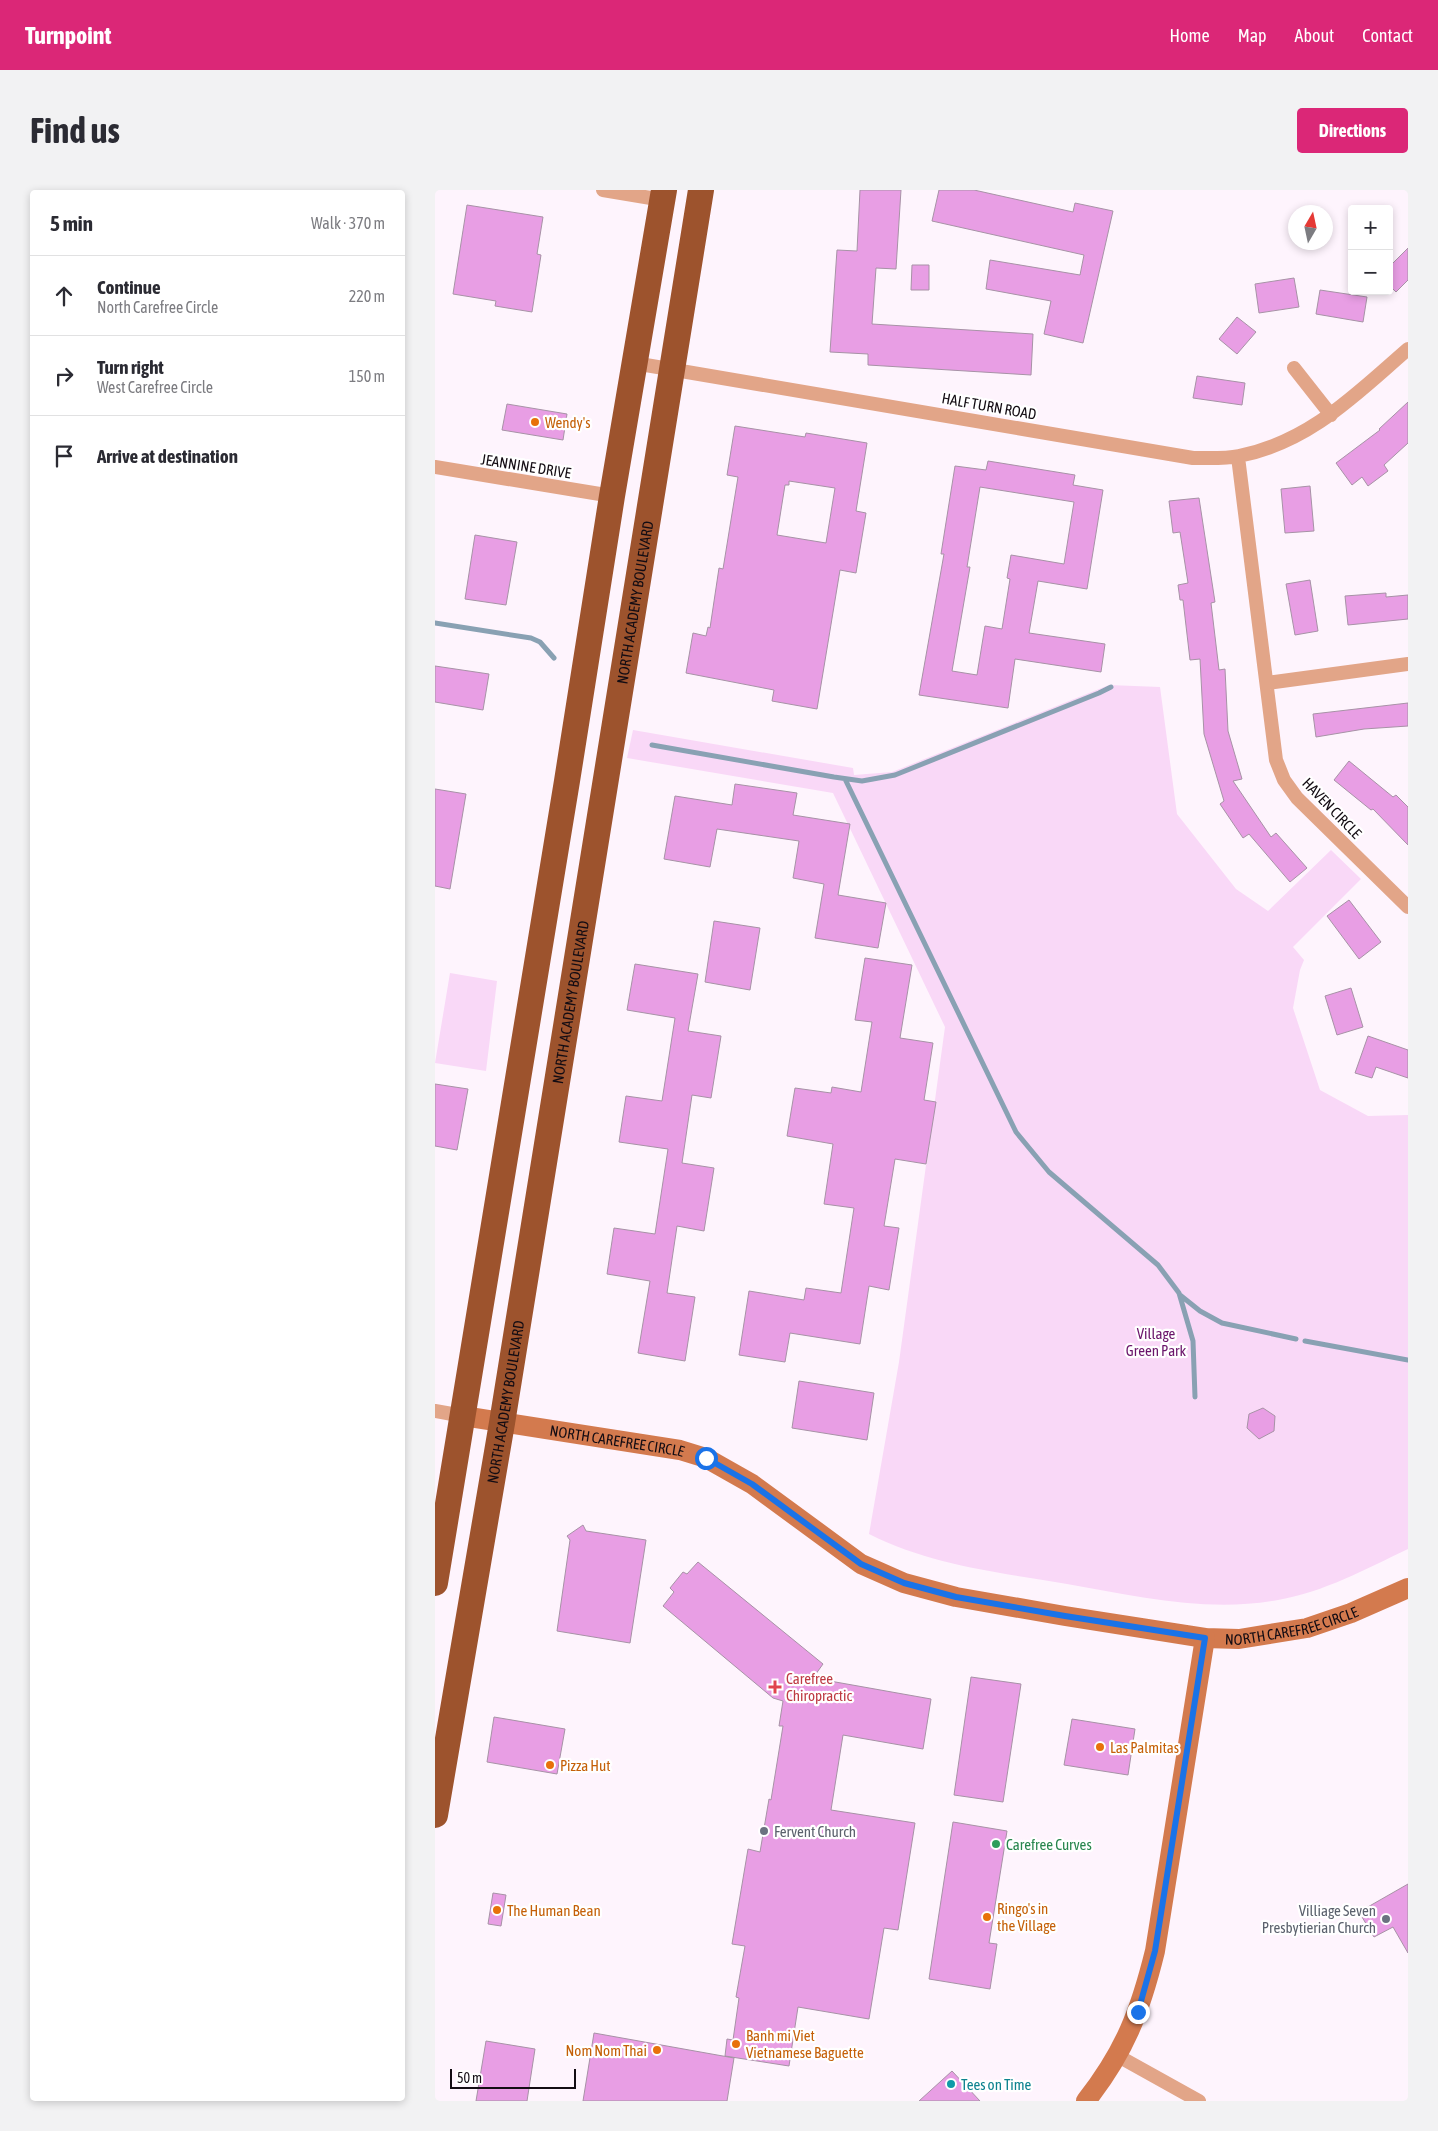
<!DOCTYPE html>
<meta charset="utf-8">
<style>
:root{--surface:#fff;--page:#f2f2f3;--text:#2b2b33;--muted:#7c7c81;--line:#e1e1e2;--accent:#db2777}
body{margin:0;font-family:"Asap Condensed",sans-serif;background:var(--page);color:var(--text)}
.controls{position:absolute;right:15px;top:15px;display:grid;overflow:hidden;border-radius:5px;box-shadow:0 2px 8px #0003}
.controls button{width:45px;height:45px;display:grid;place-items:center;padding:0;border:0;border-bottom:1px solid var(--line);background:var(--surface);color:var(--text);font:25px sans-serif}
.compass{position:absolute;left:853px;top:15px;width:45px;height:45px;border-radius:50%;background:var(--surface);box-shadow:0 2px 8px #0003;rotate:9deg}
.scale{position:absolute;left:15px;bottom:12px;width:126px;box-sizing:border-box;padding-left:5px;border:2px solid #130c13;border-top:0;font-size:14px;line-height:18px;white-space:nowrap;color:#130c13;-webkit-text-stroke:4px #fff;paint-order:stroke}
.stop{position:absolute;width:15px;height:15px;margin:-11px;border:4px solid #1a73e8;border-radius:50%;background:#fff}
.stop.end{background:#1a73e8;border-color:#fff;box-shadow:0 1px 5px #0008}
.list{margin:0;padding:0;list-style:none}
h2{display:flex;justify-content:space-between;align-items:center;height:65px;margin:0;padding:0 20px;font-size:21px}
h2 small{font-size:16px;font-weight:400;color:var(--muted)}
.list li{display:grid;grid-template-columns:32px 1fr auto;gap:15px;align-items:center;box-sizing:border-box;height:80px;padding:0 20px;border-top:1px solid var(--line)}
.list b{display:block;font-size:19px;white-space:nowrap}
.list p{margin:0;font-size:16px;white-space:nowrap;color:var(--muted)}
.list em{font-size:16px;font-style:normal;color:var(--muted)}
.icon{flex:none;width:28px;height:28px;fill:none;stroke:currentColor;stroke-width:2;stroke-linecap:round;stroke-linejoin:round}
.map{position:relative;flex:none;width:973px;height:1911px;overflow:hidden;border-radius:5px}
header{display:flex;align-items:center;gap:30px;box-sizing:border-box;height:70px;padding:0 25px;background:var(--accent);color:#fff}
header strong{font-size:24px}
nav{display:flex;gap:28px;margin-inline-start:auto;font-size:18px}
.intro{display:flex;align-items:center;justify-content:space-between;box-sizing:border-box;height:120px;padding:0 30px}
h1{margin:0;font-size:35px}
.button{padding:12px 22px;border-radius:5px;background:var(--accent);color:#fff;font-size:18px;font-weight:700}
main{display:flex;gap:30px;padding:0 30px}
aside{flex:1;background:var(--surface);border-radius:5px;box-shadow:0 2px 8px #0003}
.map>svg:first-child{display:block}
</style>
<header>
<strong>Turnpoint</strong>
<nav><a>Home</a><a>Map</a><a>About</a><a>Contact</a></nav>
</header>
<div class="intro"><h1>Find us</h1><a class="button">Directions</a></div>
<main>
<aside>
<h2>5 min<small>Walk · 370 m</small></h2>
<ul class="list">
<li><svg class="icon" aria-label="ahead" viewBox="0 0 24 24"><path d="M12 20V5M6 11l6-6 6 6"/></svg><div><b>Continue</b><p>North Carefree Circle</p></div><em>220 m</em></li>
<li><svg class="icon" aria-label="right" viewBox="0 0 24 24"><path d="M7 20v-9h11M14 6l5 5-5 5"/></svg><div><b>Turn right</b><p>West Carefree Circle</p></div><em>150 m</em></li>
<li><svg class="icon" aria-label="arrive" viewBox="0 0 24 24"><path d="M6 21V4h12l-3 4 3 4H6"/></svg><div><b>Arrive at destination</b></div></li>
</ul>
</aside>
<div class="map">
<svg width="973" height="1911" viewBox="0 0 973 1911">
<rect width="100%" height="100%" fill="#fef4fd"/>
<!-- green -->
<path fill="#f9d8f7" d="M674,495l51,2 17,127 59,75 32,22 63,-61 30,29 -68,68 11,13 -4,10 -7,38 27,82 48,26 40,-1v434c-42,20 -84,43 -130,51 -71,13 -142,-4 -211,-16 -69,-12 -134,-18 -198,-50l30,-172 46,-335 -112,-234 -206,-35 6,-28 220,38 1,7 38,-3z
M15,783l47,8 -11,90 -51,-8z"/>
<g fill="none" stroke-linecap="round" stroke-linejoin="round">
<!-- stream -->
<path stroke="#89a1b3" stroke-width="5" d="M0,433l96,15 9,4 14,16
M217,555l182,32 28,4 33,-6 204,-82 12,-6
M410,589l171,353 33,40 109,93 21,28 14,48 2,56
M745,1105l20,16 22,12 74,16
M870,1151l103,19"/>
</g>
<!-- building -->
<path fill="#e89ee4" stroke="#a792a6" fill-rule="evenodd" d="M425,0h41l-5,79 -20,-1 -4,56 161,10 -2,41 -163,-10v-11l-38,-2 7,-102 20,1z
M504,0h35l99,22 2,-9 38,8 -30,132 -39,-9 7,-33 -65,-12 4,-29 90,15 4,-20 -152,-34z
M32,15l76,12 -6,37 4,1 -9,57 -37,-6 1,-5 -43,-7z
M973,58v32l-12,12 -7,-7v-18z
M477,75h17v25h-18z
M859,88l5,29 -40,6 -4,-29z
M885,100l47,7 -4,25 -47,-8z
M802,127l19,15 -19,22 -18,-15z
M762,186l48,7 -3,22 -49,-7z
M973,212v41l-24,22 4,6 -20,15 -6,-9 -10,8 -16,-22 44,-33 -1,-1z
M72,214l60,10 -4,26 -61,-10z
M300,236l70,11 1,-4 61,10 -11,68 10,2 -10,60 -16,-3 -23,139 -45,-8 2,-11 -88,-17 7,-40 13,3 2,-9 2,1 9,-60 4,1 15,-92 -11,-2zM354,291l46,7 -9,55 -49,-8 8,-50h4z
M553,271l87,14 -2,10 30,5 -16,99 -49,-8 -9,52 76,11 -4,28 -86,-13 -7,49 -89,-13 25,-141h-3l14,-88 31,4zM545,297l94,15 -10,62 -53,-9 -4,23 3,1 -8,50 -17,-3 -8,49 -25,-4 18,-104h-3z
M875,296l4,45 -29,2 -4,-44z
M764,308l16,104 -4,1 8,67 6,-1 3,62 14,48 -9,2 38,56 5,-4 31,35 -17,14 -41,-48 -6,4 -23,-34 4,-3 -20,-67 -4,-75 -10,1 -7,-60h-3l-2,-15 10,-2 -8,-51 -7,1 -4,-32z
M40,345l42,7 -11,63 -41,-6z
M875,390l8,51 -23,4 -9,-51z
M951,403v4l22,-2v24l-60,6 -3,-29z
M0,476l54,8 -6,36 -48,-8z
M973,513v23l-44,3 -48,8 -3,-23z
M914,571l44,36 3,-2 12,12v38l-35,-36 -2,1 -37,-30z
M300,594l62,9 -4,22 57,9 -12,71 48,8 -8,45 -63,-10 9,-54 -31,-6 6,-37 -82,-12 -7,38 -46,-8 11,-63 57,9z
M0,599l31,5 -16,95 -15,-3z
M914,710l32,42 -22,17 -32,-43z
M279,731l46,7 -10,62 -45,-8z
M430,768l47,7 -12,73 33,5 -9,57 12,2 -10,62 -31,-5 -11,67 15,2 -10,62 -20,-4 -9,58 -70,-11 -5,29 -46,-7 10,-64 55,9 2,-12 35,5 13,-85 -30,-4 9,-60 -46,-8 8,-48 36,5 1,-6 29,5 11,-70 -17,-2z
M200,774l63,10 -10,57 33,5 -10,62 -19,-3 -10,68 32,5 -10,63 -27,-5 -10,67 28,4 -10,64 -47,-8 12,-72 -43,-7 7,-46 41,6 13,-85 -49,-7 7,-46 36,5 13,-83 -48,-8z
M916,798l12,39 -26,8 -12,-39z
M933,846l40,14v28l-32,-11 -4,11 -17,-5z
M0,894l33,5 -11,61 -22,-4z
M364,1191l75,12 -7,47 -75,-12z
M828,1218l12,8 -1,15 -15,8 -12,-11 2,-14z
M148,1335l3,6 60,9 -16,103 -73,-12 13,-91 -3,-4z
M263,1372l125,102 -10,14 118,21 -8,50 -80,-14 -12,75 84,13 -17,107 -14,-2 -15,91 -71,-12 -9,59 -64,-10 2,-17 6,1 6,-42 -3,-1 9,-51 -13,-2 16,-95 12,3 9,-53 2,1 12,-74h-4l4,-25 -10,-3 -110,-92 11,-14 -4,-4 13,-16 4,2z
M536,1487l50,7 -18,118 -49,-7z
M59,1527l71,12 -8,45 -70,-12z
M637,1529l63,10 -7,46 -64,-10z
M518,1632l54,9 -18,112 8,1 -7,45 -61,-10z
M973,1694v69l-15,-26 -19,10 -15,-25z
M58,1703l13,2 -5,31 -13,-2z
M159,1843l140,25 -7,43h-144z
M51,1851l49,8 -8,52h-51z
M517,1881l28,30h-61z"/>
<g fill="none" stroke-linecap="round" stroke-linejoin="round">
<!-- street -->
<path stroke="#e2a588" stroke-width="14" d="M168,0l60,10
M199,173l559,95c15,0 32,1 46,-2 71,-14 117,-62 169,-107
M859,178l37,47
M803,267l38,303 8,20 13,18 111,109
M0,277l177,29
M832,493l141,-19
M0,1221l28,5
M683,1866l81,45"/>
<!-- secondary -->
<g stroke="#d37a4e" stroke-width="20">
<path id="s1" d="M28,1226l217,34 26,8 46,26 109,80 43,19 52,14 109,19 140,22 34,1 68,-11 44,-15 57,-25"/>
<path d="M651,1911c39,-50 54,-89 69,-150l50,-313"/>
</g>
<!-- highway -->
<g stroke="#9d532d" stroke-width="26">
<path d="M0,1393l132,-802 45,-285 52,-306"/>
<path id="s2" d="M0,1625l67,-392 199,-1233"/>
</g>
</g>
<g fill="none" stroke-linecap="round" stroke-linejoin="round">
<!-- route -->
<path stroke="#1a73e8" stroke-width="6" d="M271,1268l46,26 109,80 43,19 52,14 109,19 140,22 -50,313 -17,61"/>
</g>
<!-- markers -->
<g fill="#e8710a" stroke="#fff" stroke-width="2">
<circle cx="100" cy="232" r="5"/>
<circle cx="665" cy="1557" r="5"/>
<circle cx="115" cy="1575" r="5"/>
<circle cx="62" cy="1720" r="5"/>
<circle cx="552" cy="1727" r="5"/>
<circle cx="301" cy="1854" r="5"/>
<circle cx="222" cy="1860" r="5"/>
</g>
<path fill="#e0444e" stroke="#fff" stroke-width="2" d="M337.5 1489.5h5v5h5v5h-5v5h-5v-5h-5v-5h5z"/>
<g fill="#6b7280" stroke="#fff" stroke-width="2">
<circle cx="329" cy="1641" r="5"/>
<circle cx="951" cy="1729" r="5"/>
</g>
<circle fill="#2e9e5b" stroke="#fff" stroke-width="2" cx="561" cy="1654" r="5"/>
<circle fill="#0f9aa8" stroke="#fff" stroke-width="2" cx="516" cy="1894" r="5"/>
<g text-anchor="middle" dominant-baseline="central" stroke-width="4.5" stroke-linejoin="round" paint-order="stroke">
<!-- street labels -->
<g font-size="15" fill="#130c13" stroke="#fff">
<text transform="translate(554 216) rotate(10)">HALF TURN ROAD</text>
<text transform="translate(91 276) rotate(9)">JEANNINE DRIVE</text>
<text stroke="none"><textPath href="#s2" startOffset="1229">NORTH ACADEMY BOULEVARD</textPath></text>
<text transform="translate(897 618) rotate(46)">HAVEN CIRCLE</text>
<text stroke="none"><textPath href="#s2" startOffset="824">NORTH ACADEMY BOULEVARD</textPath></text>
<text stroke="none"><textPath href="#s2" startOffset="419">NORTH ACADEMY BOULEVARD</textPath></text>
<text stroke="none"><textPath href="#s1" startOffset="156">NORTH CAREFREE CIRCLE</textPath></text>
<text stroke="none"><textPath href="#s1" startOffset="876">NORTH CAREFREE CIRCLE</textPath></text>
</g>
<!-- food labels -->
<g font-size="15" fill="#c56008" stroke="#fff" text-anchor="start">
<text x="110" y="232">Wendy's</text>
<text x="675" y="1557">Las Palmitas</text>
<text x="125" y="1575">Pizza Hut</text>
<text x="562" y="1718">Ringo's in<tspan x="562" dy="17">the Village</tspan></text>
<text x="72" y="1720">The Human Bean</text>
<text x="311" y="1845">Banh mi Viet<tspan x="311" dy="17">Vietnamese Baguette</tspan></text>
<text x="212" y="1860" text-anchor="end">Nom Nom Thai</text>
</g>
<!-- park labels -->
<g font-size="15" fill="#6a146a" stroke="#fff">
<text x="721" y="1143">Village<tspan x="721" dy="17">Green Park</tspan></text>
</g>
<!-- health labels -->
<g font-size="15" fill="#be3a42" stroke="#fff" text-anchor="start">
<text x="351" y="1488">Carefree<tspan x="351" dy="17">Chiropractic</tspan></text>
</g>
<!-- worship labels -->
<g font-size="15" fill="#5b616d" stroke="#fff" text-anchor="start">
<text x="339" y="1641">Fervent Church</text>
<text x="941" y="1720" text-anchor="end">Villiage Seven<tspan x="941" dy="17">Presbytierian Church</tspan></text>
</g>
<!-- leisure labels -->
<g font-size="15" fill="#27864d" stroke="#fff" text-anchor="start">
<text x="571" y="1654">Carefree Curves</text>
</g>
<!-- culture labels -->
<g font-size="15" fill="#0d838f" stroke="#fff" text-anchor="start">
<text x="526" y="1894">Tees on Time</text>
</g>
</g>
</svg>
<div class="controls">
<button>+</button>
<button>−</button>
</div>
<svg class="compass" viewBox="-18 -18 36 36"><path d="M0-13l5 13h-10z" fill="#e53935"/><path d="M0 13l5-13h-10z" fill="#7c7c81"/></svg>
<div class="scale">50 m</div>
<div class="stop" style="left:271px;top:1268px"></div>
<div class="stop end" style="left:703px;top:1822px"></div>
</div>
</main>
